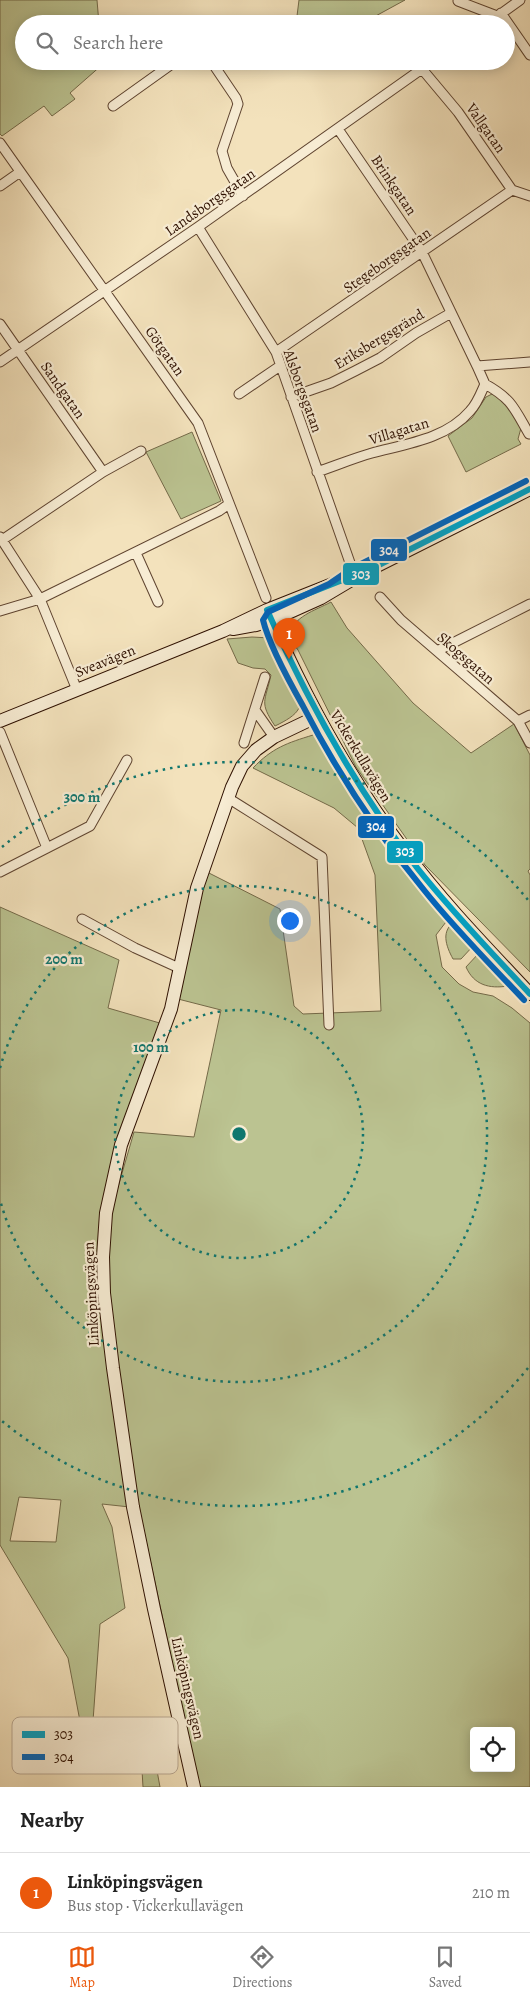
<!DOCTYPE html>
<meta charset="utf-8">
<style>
:root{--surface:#fff;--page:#f2f2f2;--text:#222;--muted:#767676;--line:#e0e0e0;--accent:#ea580c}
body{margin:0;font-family:Alegreya,serif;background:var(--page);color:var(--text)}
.controls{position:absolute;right:15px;bottom:15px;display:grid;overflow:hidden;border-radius:5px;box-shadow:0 2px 12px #0003}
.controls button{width:45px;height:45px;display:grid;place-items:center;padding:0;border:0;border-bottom:1px solid var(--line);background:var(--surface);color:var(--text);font:25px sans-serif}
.you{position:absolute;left:289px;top:920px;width:18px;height:18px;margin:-12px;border:4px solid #fff;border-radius:50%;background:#1a73e8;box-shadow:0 0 0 8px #1a73e833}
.badge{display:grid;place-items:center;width:32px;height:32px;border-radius:50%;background:var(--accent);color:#fff;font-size:16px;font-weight:700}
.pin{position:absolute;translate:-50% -41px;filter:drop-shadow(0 1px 2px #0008)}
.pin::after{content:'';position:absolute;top:26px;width:18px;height:15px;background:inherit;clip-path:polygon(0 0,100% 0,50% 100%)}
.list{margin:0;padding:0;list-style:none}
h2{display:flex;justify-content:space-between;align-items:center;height:65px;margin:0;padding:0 20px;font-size:21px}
h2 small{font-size:16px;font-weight:400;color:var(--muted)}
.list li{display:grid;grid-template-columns:32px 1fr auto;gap:15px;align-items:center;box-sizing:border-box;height:80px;padding:0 20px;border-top:1px solid var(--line)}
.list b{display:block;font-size:19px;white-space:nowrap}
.list p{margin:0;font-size:16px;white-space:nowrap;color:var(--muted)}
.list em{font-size:16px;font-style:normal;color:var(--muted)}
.icon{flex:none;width:28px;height:28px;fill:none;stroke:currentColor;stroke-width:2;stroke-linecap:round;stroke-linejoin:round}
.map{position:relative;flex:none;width:530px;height:1787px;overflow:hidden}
.search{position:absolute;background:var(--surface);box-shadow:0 2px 12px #0003;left:15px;right:15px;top:15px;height:55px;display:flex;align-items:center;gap:12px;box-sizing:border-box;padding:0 18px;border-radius:28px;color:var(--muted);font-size:19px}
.sheet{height:145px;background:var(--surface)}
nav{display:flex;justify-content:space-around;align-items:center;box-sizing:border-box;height:70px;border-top:1px solid var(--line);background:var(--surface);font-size:14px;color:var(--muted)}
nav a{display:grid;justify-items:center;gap:2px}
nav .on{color:var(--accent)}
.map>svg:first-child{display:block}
</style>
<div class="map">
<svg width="530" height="1787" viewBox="0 0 530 1787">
<rect width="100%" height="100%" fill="#f3e2bc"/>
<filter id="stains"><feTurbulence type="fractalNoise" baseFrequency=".004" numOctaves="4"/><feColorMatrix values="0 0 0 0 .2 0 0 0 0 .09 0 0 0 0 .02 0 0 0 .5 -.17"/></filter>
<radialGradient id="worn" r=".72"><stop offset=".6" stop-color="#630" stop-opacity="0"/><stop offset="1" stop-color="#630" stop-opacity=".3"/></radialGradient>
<!-- green -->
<path fill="#bbc391" stroke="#746a49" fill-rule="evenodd" d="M0,0h97l2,24h-75v37h79v3l-33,29 5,6 -23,17 -8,-10 -42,30 -2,-2z
M299,0h106l-44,24h-65z
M492,394c16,3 22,21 29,34l-3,11 3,5 -55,28 -18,-36 24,-18 14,-21z
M192,432l29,69 -40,18 -35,-67z
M331,602l16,26 66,75 58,50 43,-29 16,31v114l-2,2 2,4v97l-105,-107 -69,-98 -58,-117 -10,-14c6,-20 26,-25 43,-34z
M252,637l18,1 9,20 -3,3 11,24 3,-2c20,22 8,32 -15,43 -16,-24 -10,-24 -4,-51l-6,-6 -12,-1 -15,-5 -11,-24z
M313,735l9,1 21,40 51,72 55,70 -13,17 6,32 17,17 14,8 20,4 19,12 18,15v764h-331l-60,-279 -37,-4 10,23 13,81 -25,16 -7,97 56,6 11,60h-17l-1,-17 -15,-23 -44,-10 -15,-79 -68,-113v-638l119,53 -11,48 62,18 -48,101 -6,67 18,-62 60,5 27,-127 -43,-11 27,-128 75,38 14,97 9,8 78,-3 -6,-136 -17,-47 -24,-20 -81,-40c19,-20 34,-25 60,-33zM19,1497l42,3 -5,42 -46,-1zM474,1731h37v37h-37z
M456,921l18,24 -13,14h-8c-7,-13 -13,-29 3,-38z
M479,953l29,29v4c-19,3 -34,-1 -42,-19z"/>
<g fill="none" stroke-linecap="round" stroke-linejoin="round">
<!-- street casing -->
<g stroke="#5f4430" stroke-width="11">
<path id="street" d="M458,1l39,15
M501,13l29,42
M487,24l33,-24
M211,61l25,37 2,6 -16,47 5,17 16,28
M422,69l36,43 54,78 18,6
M113,106l63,-45
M338,129l84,123 55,114
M0,143l198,280 68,175
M0,186l20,-14
M198,227l78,125 79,225
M0,324l103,148
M276,352l236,-162
M0,362l198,-135 235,-166
M485,384c27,15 29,24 44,50
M239,394l41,-28
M291,397l40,-14 24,-12 25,-13 36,-25 35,-20
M317,472c18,-6 37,-14 55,-19 34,-9 74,-14 98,-42 7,-7 11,-18 15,-27l-8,-18 53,-4
M0,537l40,62 37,91
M2,540l101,-68 38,-21
M136,553l22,49
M380,597l21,23 117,101 12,22
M0,611l40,-12 179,-88 10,-7
M437,651l93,-47
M255,710l19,27
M518,721l12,-6
M0,732l47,116
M244,743l21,-66
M228,798l94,59 7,168
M0,872l90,-46 37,-66
M82,919l53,29 44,20"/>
</g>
<!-- secondary casing -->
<g stroke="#2e1001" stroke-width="14">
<path id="secondary" d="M267,610c37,86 81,167 138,242 38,51 82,96 125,142
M233,629l23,-4 16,-5 49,-22 42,-25 167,-84
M0,721l223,-90 44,-21 73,-29 15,-4
M194,1787l-40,-178 -21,-102 -20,-139 -9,-75 -1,-36 3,-44 15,-68 50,-136 26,-121 35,-101 10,-21 14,-16 18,-13 44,-21"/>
</g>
<!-- street -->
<use href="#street" stroke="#f7ecd3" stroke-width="9"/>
<!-- secondary -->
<use href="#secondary" stroke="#f7ecd3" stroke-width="12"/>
<!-- bus-1 casing -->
<g stroke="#f7ecd3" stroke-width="10">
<path id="bus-1" d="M530,489l-175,88 -15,4 -73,29c41,92 89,179 151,259 35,44 74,84 112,125"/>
</g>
<!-- bus-2 casing -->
<g stroke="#f7ecd3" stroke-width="10">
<path id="bus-2" d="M524,1000c-34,-36 -69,-71 -100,-110 -47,-57 -87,-118 -121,-184 -13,-23 -34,-61 -40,-86l5,-8 61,-28 22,-15 175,-88"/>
</g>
<!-- bus-1 -->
<use href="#bus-1" stroke="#02a1c4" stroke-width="6"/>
<!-- bus-2 -->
<use href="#bus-2" stroke="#0065bd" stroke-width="6"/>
</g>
<!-- distance rings -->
<g fill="none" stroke="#0f766e" stroke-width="2.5" stroke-dasharray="2.5 5">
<circle cx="239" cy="1134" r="124"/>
<path d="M0 1068A248 248 0 1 1 0 1200"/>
<path d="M528 1368A372 372 0 0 1 2 1421M2 847A372 372 0 0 1 528 900"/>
</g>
<g text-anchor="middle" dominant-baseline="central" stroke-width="4.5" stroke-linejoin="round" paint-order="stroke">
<!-- street labels -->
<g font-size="15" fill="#2e1001" stroke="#f7ecd3">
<text transform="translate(486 128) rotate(55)">Vallgatan</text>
<text transform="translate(394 185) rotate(56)">Brinkgatan</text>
<text transform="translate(210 202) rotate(-35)">Landsborgsgatan</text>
<text transform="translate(387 260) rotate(-35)">Stegeborgsgatan</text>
<text transform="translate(379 339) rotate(-31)">Eriksbergsgränd</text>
<text transform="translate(165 351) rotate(55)">Götgatan</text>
<text transform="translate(63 390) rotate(55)">Sandgatan</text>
<text transform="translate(303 391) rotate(70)">Alsborgsgatan</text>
<text transform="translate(399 431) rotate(-17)">Villagatan</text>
<text transform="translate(466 658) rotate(41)">Skogsgatan</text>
<text transform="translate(105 661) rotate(-22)">Sveavägen</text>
<text transform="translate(361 756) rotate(59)">Vickerkullavägen</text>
<text transform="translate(91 1294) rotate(-93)">Linköpingsvägen</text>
<text transform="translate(188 1688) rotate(77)">Linköpingsvägen</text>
</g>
</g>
<!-- legend -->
<rect x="12" y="1717" width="166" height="57" rx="8" fill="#f7ecd3" stroke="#bbaa94" stroke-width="1"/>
<rect x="22" y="1731" width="23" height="7" fill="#02a1c4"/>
<rect x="22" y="1754" width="23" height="6" fill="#0065bd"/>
<g font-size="14" fill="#2e1001">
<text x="54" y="1739">303</text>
<text x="54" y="1762">304</text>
</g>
<circle cx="239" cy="1134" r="8" fill="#0f766e" stroke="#f7ecd3" stroke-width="2.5"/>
<g font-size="15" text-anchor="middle" font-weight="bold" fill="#0f766e" stroke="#f7ecd3" stroke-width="4.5" stroke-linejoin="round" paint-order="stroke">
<text x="82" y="802">300 m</text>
<text x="64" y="964">200 m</text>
<text x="151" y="1052">100 m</text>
</g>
<g stroke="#f7ecd3" stroke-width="2">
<rect x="370" y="538" width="38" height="24" rx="5" fill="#0065bd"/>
<rect x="342" y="562" width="38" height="24" rx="5" fill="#02a1c4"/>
<rect x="357" y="815" width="38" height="24" rx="5" fill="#0065bd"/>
<rect x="386" y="840" width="38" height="24" rx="5" fill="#02a1c4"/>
</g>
<g font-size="14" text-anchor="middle" font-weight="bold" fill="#fff">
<text x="389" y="555">304</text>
<text x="361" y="579">303</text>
<text x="376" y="831">304</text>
<text x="405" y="856">303</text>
</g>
<rect width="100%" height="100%" filter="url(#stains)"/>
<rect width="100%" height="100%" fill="url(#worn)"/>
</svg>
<div class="controls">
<button><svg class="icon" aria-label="locate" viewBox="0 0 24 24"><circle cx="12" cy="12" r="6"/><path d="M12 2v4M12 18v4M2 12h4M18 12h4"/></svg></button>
</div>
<div class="you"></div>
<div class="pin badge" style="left:289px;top:659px">1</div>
<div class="search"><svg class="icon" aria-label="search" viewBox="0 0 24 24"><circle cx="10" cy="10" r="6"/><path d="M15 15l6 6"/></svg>Search here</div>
</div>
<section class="sheet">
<h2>Nearby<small></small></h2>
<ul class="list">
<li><span class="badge">1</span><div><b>Linköpingsvägen</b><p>Bus stop · Vickerkullavägen</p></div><em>210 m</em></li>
</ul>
</section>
<nav>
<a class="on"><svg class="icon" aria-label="map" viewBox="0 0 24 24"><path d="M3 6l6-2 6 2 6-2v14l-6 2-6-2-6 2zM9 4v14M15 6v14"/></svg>Map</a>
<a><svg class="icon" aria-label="directions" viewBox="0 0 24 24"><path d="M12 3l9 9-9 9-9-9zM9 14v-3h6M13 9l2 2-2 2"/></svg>Directions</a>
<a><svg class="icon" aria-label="saved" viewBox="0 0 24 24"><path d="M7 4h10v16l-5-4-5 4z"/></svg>Saved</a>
</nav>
